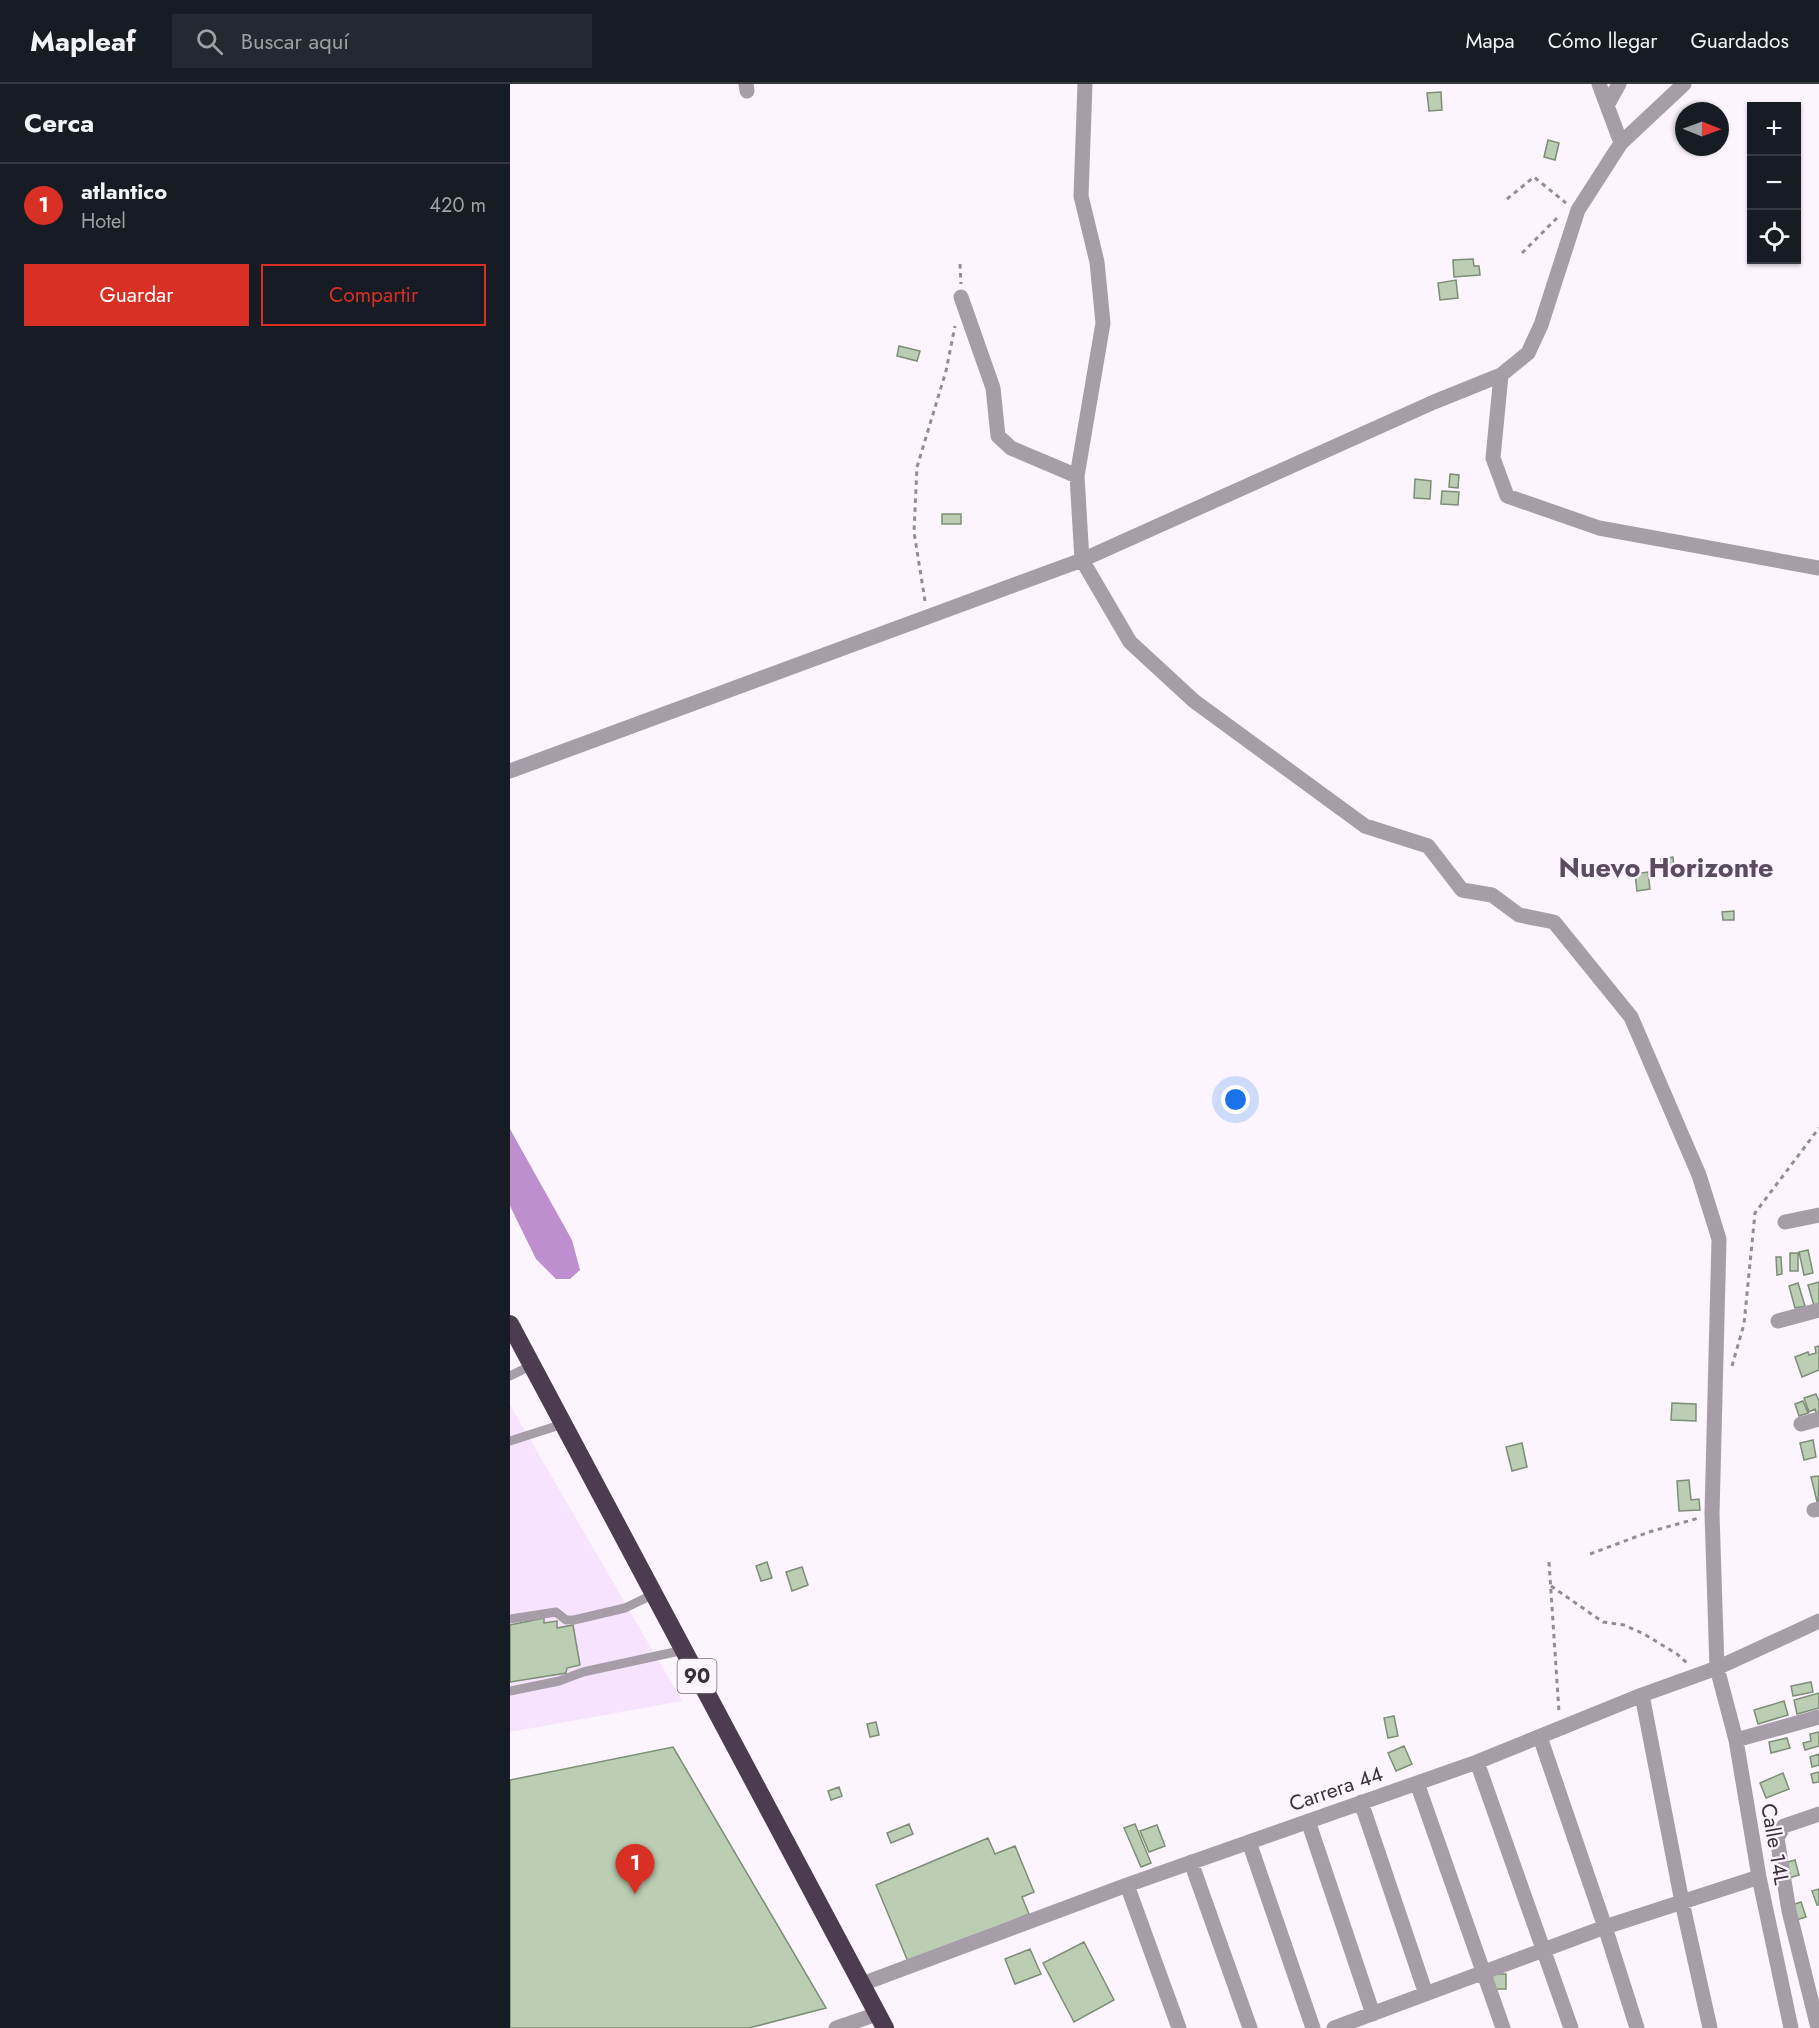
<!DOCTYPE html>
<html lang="es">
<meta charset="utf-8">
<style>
:root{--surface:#171b24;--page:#242831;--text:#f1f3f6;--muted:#9ea1a6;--line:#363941;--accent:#d93025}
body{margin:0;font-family:Jost,sans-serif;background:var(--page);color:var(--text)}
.controls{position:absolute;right:18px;top:18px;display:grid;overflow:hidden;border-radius:0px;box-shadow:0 2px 4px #0004}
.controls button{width:54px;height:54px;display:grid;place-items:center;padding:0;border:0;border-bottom:2px solid var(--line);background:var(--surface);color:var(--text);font:30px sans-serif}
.compass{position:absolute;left:1165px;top:18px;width:54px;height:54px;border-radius:50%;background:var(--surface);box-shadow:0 2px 4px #0004;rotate:91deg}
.you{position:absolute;left:726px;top:1016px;width:21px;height:21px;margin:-15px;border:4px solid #fff;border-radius:50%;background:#1a73e8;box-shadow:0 0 0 9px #1a73e833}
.badge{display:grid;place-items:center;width:39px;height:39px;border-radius:50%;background:var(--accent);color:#fff;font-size:20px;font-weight:700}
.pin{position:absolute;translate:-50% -50px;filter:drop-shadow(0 2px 3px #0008)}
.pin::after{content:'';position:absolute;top:32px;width:21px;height:18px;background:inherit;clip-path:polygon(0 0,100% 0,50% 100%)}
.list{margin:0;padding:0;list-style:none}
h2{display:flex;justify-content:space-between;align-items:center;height:78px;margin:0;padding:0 24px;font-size:26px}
h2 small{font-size:20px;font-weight:400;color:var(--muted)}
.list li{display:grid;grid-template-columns:39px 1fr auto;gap:18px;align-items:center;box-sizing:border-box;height:84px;padding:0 24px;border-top:2px solid var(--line)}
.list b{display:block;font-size:22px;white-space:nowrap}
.list p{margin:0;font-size:20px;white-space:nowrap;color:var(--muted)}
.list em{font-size:20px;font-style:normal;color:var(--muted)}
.actions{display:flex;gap:12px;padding:18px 24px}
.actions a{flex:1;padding:14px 0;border:2px solid var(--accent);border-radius:0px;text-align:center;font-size:21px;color:var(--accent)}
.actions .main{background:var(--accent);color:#fff}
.icon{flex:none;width:33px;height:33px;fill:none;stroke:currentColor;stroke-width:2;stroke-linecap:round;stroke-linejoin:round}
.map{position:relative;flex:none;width:1309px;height:1944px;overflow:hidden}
header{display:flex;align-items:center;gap:36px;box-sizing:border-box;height:84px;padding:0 30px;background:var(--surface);border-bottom:2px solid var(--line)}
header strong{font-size:28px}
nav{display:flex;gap:33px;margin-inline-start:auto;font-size:21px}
.search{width:420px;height:54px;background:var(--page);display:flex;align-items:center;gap:15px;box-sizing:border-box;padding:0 21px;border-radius:0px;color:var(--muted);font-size:22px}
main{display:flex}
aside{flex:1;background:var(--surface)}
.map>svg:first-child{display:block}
</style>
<header>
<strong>Mapleaf</strong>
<div class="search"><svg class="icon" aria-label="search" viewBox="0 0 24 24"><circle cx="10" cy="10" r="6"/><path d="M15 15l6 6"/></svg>Buscar aquí</div>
<nav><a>Mapa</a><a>Cómo llegar</a><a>Guardados</a></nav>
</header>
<main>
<aside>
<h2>Cerca<small></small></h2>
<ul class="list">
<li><span class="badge">1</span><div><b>atlantico</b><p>Hotel</p></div><em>420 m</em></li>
</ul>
<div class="actions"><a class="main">Guardar</a><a>Compartir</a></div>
</aside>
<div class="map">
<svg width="1309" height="1944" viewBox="0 0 1309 1944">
<rect width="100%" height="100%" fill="#fcf4ff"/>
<!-- built -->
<path fill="#f7e3fe" d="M0,1321l172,296 -172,31z"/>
<!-- water -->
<path fill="#be8fce" d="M0,1045l62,111 8,30 -10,9h-14l-20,-20 -26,-53z"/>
<!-- building -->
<path fill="#bbceb3" stroke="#7c8e75" stroke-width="1.5" d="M931,8l1,18 -13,1 -2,-18z
M1038,56l11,3 -4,17 -11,-3z
M963,175l1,7h5l1,9 -26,2 -1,-17z
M946,196l2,18 -18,2 -2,-17z
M389,262l21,5 -3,10 -20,-5z
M940,390l9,1 -1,13 -9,-1z
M905,395l16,2 -1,18 -16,-1z
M932,407l17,1 -1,13 -17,-1z
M432,430h19v10h-19z
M1163,773l1,12 -12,1 -1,-11z
M1138,788l2,17 -13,2 -2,-17z
M1224,827v9h-11l-1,-8z
M1298,1166l5,23 -9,2 -5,-23z
M1280,1169h8v18h-8z
M1266,1173h5l1,17 -5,1z
M1309,1198v31h-3l-8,-28z
M1288,1199l7,23 -10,2 -6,-22z
M1309,1262v24l-17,7 -7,-20 13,-5 1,3 7,-2 -1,-6z
M1306,1310l3,7v14h-2l-2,-6 -6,3 -5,-14z
M1293,1317l5,12 -9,3 -4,-12z
M1162,1319l24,1v17l-25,-1z
M1303,1356l3,17 -12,3 -4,-17z
M1012,1359l5,24 -15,4 -6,-24z
M1308,1392l1,2 -1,28 -7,-29z
M1179,1396l2,20 8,-1 1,11 -21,1 -2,-30z
M257,1478l5,16 -11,3 -5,-15z
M292,1483l6,18 -16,6 -6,-19z
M34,1534v5l13,-2v7l16,-3 7,40 -13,3 -1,5 -56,9v-57z
M1301,1598l2,10 -20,4 -2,-10z
M1309,1609v15l-22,6 -3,-14z
M1274,1617l4,14 -30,9 -4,-14z
M884,1632l4,20 -10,2 -4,-20z
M366,1638l3,13 -9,2 -3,-13z
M1309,1648v14l-14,4 -2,-7 8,-2 -1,-7z
M1277,1654l3,10 -19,5 -2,-11z
M894,1662l8,18 -16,7 -8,-18z
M163,1663l153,261 -77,20h-239v-248z
M1309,1670v11l-7,2 -2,-10z
M1309,1688v10l-6,1 -2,-9z
M1273,1689l6,16 -23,9 -6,-15z
M329,1703l3,9 -11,4 -3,-9z
M399,1740l4,10 -22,9 -4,-10z
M625,1740l16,39 -10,4 -17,-39z
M647,1741l8,21 -16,6 -9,-21z
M478,1754l7,16 20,-8 19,46 -12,5 7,17 -120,50 -33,-79z
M1285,1776l4,15 -13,4 -5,-15z
M1309,1805v16h-2l-5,-14z
M1291,1818l5,15 -10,3 -4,-15z
M574,1858l30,58 -40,22 -31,-59z
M520,1865l11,25 -26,10 -10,-25z
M981,1890h15v15h-14z"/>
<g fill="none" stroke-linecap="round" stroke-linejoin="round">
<!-- path -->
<path stroke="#938b96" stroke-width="3" stroke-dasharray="4.5 4.5" stroke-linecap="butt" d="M997,115l27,-22 32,26
M1012,169l38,-38
M450,180l1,20
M415,517l-11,-69 3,-65 29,-96 9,-45
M1222,1282l12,-42 11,-111 64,-85
M1080,1470l59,-22 50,-14
M1039,1478l10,150
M1041,1502l52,36 21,3 20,9 33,20 11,10"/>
<!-- lane -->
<path stroke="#a69da9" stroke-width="9" d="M0,1292l22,-11
M0,1357l53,-17
M0,1535l46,-7 10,8h8l51,-12 29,-14
M0,1607l49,-10 24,-9 101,-22"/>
<!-- street -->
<path stroke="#a69da9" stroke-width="15" d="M236,0l1,7
M575,0l-4,112 16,66 6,61 -26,153 5,84 48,82 64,59 171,125 63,20 34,44 30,5 27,20 35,7 77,95 68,158 20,64 -7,275 5,154 19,72 23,137 32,151
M1089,0l22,59
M1098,20l11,-20
M451,213l32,91 5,48 13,12 66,28
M991,291l-8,83 14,38 92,32 220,40
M0,687l572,-211 352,-158 67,-27 27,-22 13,-28 37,-115 43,-67 63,-59
M1275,1138l34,-7
M1268,1237l41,-11
M1291,1340l18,-5
M1304,1426l5,-1
M1132,1611l40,207 28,126
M1030,1653l65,190 32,101
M1226,1656l83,-23
M967,1678l94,266
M907,1699l86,245
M851,1718l65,192
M798,1737l65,193
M739,1758l64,186
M681,1778l59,166
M617,1801l52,143
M352,1900l265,-99 350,-123 165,-67 75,-27 102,-47
M326,1944l41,-14
M824,1944l271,-101 154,-50
M1308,1944l-29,-117 -12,-73 7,-12 35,-12"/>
<!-- highway -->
<path stroke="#4c3b51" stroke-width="18" d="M0,1240l375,704"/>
</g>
<g text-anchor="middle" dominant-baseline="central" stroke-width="4.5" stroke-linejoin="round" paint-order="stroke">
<!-- shield labels -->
<rect fill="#fcf4ff" stroke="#746c76" stroke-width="1.5" x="167.5" y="1575" width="39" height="34" rx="4.5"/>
<g font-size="20" font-weight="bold" fill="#39313c">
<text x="187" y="1592">90</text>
</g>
<!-- street labels -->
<g font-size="21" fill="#39313c" stroke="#fcf4ff">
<text transform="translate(826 1705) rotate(-19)">Carrera 44</text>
<text transform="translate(1265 1760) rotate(80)">Calle 14L</text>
</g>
<!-- district labels -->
<g font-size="27" font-weight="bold" fill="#5b4b61" stroke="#fcf4ff">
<text x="1156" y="783">Nuevo Horizonte</text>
</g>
</g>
</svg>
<div class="controls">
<button>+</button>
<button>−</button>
<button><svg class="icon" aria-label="locate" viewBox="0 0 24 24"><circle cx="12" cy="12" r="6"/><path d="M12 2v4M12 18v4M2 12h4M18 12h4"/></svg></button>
</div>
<svg class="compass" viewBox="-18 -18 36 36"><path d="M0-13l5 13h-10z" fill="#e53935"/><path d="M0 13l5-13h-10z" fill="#9ea1a6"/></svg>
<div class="you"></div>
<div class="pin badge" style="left:125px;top:1810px">1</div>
</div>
</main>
